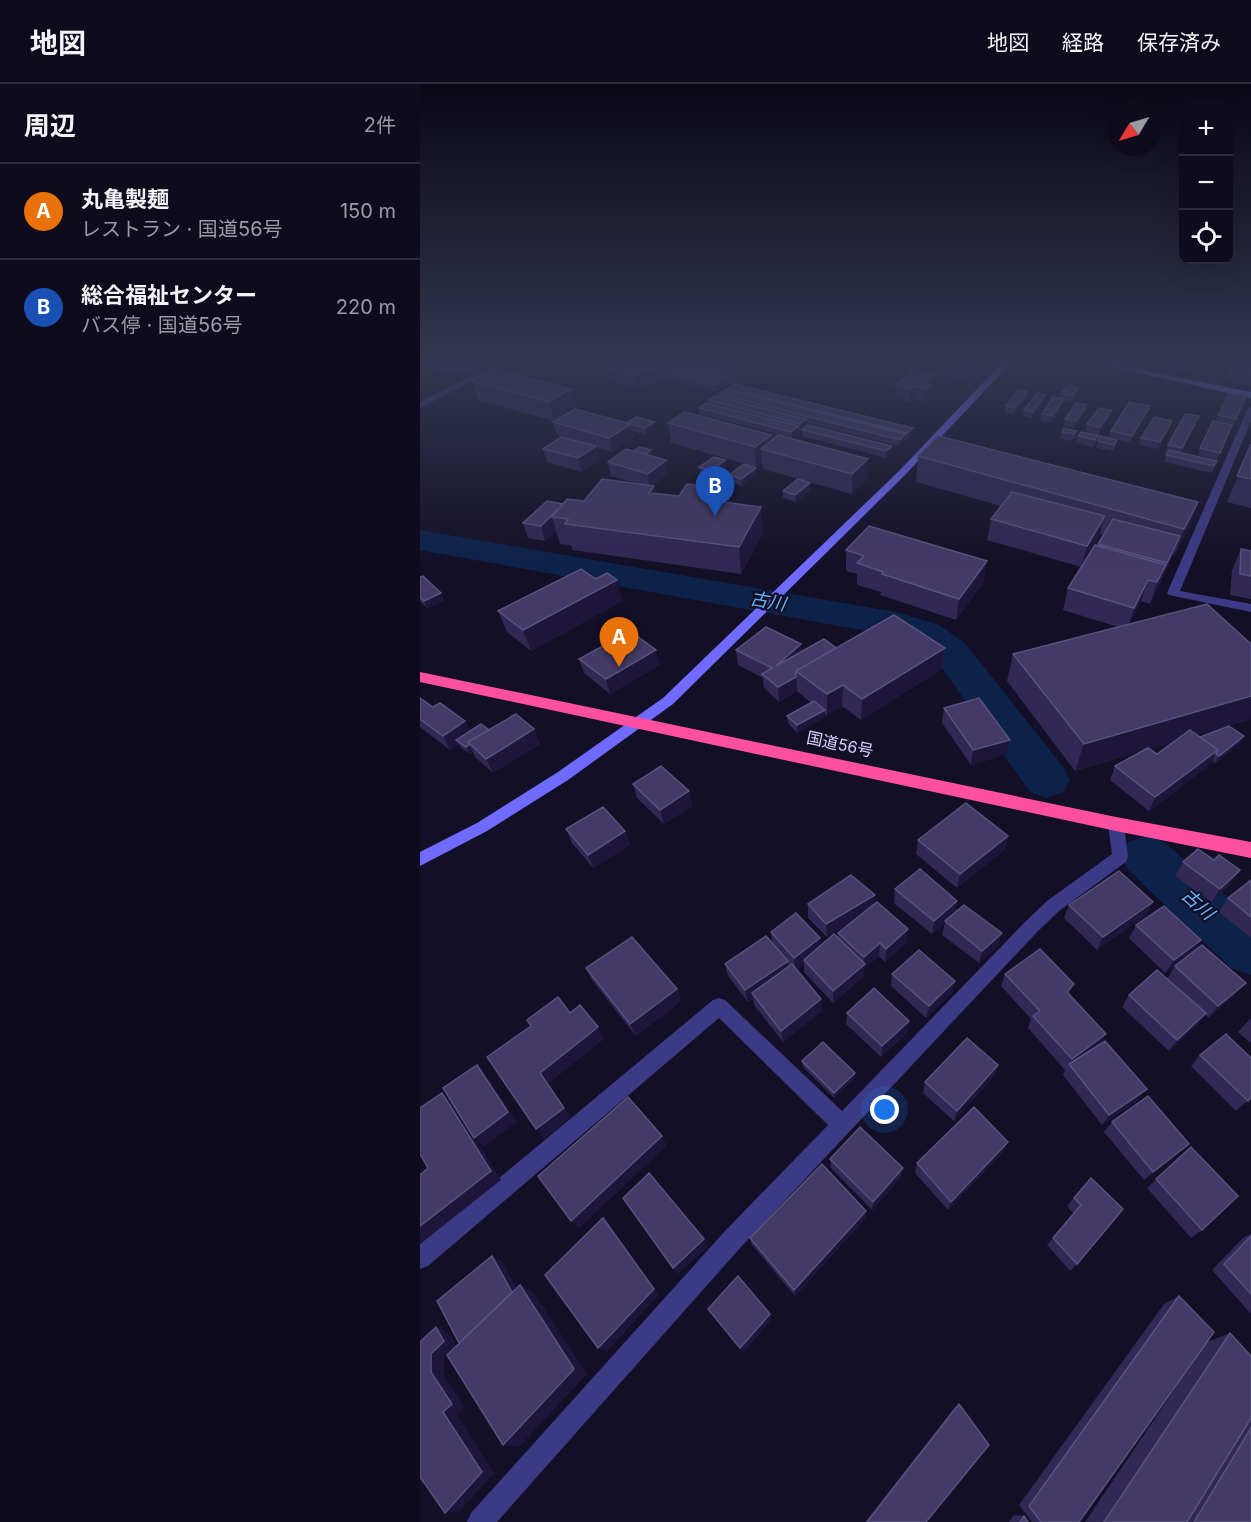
<!DOCTYPE html>
<html lang="ja">
<meta charset="utf-8">
<style>
:root{--surface:#0e0b1c;--page:#171425;--text:#f1f3f6;--muted:#9b9ba3;--line:#2e2b3b;--accent:#00e5ff}
body{margin:0;font-family:Inter,"Noto Sans JP",sans-serif;background:var(--page);color:var(--text)}
.controls{position:absolute;right:18px;top:18px;display:grid;overflow:hidden;border-radius:12px;box-shadow:0 6px 24px #0002}
.controls button{width:54px;height:54px;display:grid;place-items:center;padding:0;border:0;border-bottom:2px solid var(--line);background:var(--surface);color:var(--text);font:30px sans-serif}
.compass{position:absolute;left:687px;top:18px;width:54px;height:54px;border-radius:50%;background:var(--surface);box-shadow:0 6px 24px #0002;rotate:232deg}
.you{position:absolute;left:465px;top:1026px;width:21px;height:21px;margin:-15px;border:4px solid #fff;border-radius:50%;background:#1a73e8;box-shadow:0 0 0 9px #1a73e833}
.badge{display:grid;place-items:center;width:39px;height:39px;border-radius:50%;background:var(--accent);color:#fff;font-size:20px;font-weight:700}
.pin{position:absolute;translate:-50% -50px;filter:drop-shadow(0 2px 3px #0008)}
.pin::after{content:'';position:absolute;top:32px;width:21px;height:18px;background:inherit;clip-path:polygon(0 0,100% 0,50% 100%)}
.list{margin:0;padding:0;list-style:none}
h2{display:flex;justify-content:space-between;align-items:center;height:78px;margin:0;padding:0 24px;font-size:26px}
h2 small{font-size:20px;font-weight:400;color:var(--muted)}
.list li{display:grid;grid-template-columns:39px 1fr auto;gap:18px;align-items:center;box-sizing:border-box;height:96px;padding:0 24px;border-top:2px solid var(--line)}
.list b{display:block;font-size:22px;white-space:nowrap}
.list p{margin:0;font-size:20px;white-space:nowrap;color:var(--muted)}
.list em{font-size:20px;font-style:normal;color:var(--muted)}
.icon{flex:none;width:33px;height:33px;fill:none;stroke:currentColor;stroke-width:2;stroke-linecap:round;stroke-linejoin:round}
.map{position:relative;flex:none;width:831px;height:1438px;overflow:hidden}
header{display:flex;align-items:center;gap:36px;box-sizing:border-box;height:84px;padding:0 30px;background:var(--surface);border-bottom:2px solid var(--line)}
header strong{font-size:28px}
nav{display:flex;gap:33px;margin-inline-start:auto;font-size:21px}
main{display:flex}
aside{flex:1;background:var(--surface)}
.map>svg:first-child{display:block}
</style>
<header>
<strong>地図</strong>
<nav><a>地図</a><a>経路</a><a>保存済み</a></nav>
</header>
<main>
<aside>
<h2>周辺<small>2件</small></h2>
<ul class="list">
<li><span class="badge" style="background:#e8710a">A</span><div><b>丸亀製麺</b><p>レストラン · 国道56号</p></div><em>150 m</em></li>
<li><span class="badge" style="background:#1a4fb4">B</span><div><b>総合福祉センター</b><p>バス停 · 国道56号</p></div><em>220 m</em></li>
</ul>
</aside>
<div class="map">
<svg width="831" height="1438" viewBox="0 0 831 1438">
<rect width="100%" height="100%" fill="#130f26"/>
<g fill="none" stroke-linecap="round" stroke-linejoin="round">
<!-- river -->
<path fill="#0c2248" fill-rule="evenodd" d="M0,446l476,82 43,13 26,18 99,125 6,12 -6,12 -17,6 -17,-6 -93,-131 -26,-18 -23,-8 -468,-85z
M726,752l18,6 87,75v58l-20,-7 -103,-98 -7,-14 7,-14z"/>
<!-- street -->
<path fill="#3d3a85" fill-rule="evenodd" d="M76,279h10l-86,45v-6z
M831,323v14l-71,170 71,13v8l-82,-17 -2,-2 80,-183z
M696,734l5,2 3,4 4,33 -2,5 -67,49 -21,20 -297,316 -244,275h-30l4,-9 254,-282 103,-106 -109,-107 -291,248 -8,3v-25l293,-244 6,-2 6,2 117,111 184,-190 21,-20 65,-47 -4,-30 3,-4z"/>
<!-- secondary -->
<path fill="#6f6bff" fill-rule="evenodd" d="M582,279h9l-106,112 -232,229 -105,76 -81,51 -67,35v-14l57,-29 81,-51 105,-74 236,-227z
M673,279h16l142,29v6z"/>
<!-- highway -->
<path fill="#ff4fa3" fill-rule="evenodd" d="M0,588l696,145 135,25v16l-135,-27 -696,-149z"/>
</g>
<!-- wall -->
<path fill="#312854" fill-rule="evenodd" d="M0,279h57l2,6 -17,9 -11,-3 -1,-3 -2,1 -28,-8z
M180,279h115l24,5 1,7 -13,10 -4,-1v3l-6,4 -65,-15 1,4 -14,9 -29,-8 -2,-12 4,-3z
M532,279h28l-1,6 -12,13 -18,-5 1,-13z
M753,279h19l-4,9 -17,-3z
M807,279h24v21l-2,3 -25,-6 5,-12 3,-5z
M515,291l-1,13 -4,3 -1,7 -5,4 -11,-3 -4,3 -13,-4v-13z
M52,297l99,8 5,20 51,14 27,-1 1,6 -9,7 -14,-4 1,6 -21,15 -16,-5 3,13 -17,12 -35,-10 -4,-13 30,-9 -16,-5 -4,-13 1,-1 -76,-21z
M308,305l184,45 -5,6 -2,-1v2l-6,5 -93,-23 1,2 -7,6 -2,-1v3l-6,5 -93,-24v-6l9,-5v-3l11,-3v-3l9,-4z
M607,308l-1,6 -12,16 -9,-1 1,-7z
M641,309l16,1 -6,8 -8,-2 -1,6 -11,17 -10,-2 1,-7 18,-15z
M625,311l-1,7 -12,16 -9,-2 1,-6z
M826,312l-13,30 -1,-1 -15,35 -19,-5 2,-7 15,-27 3,-6z
M730,322l-2,7 -18,29 -21,-4 2,-7z
M692,326l-2,7 -12,17 -13,-3 2,-7z
M665,328l-11,16 -10,-2 1,-7z
M248,339l200,36 -1,20 -15,15 -89,-25 -1,-6 -6,4 -85,-24z
M776,339l-15,30 36,8 -5,12 -48,-11 4,-10h-3l3,-7z
M750,344l-12,21 -19,-4 2,-7z
M382,346l90,16 -1,7 -5,5 -84,-22z
M656,347l-2,7 -2,3 -12,-2 2,-7z
M678,351l-2,7 -3,5 -17,-4 2,-7z
M697,356l-2,7 -2,4 -17,-3 2,-7z
M831,360v64l-24,-6z
M231,366l1,6 16,18 -15,11 1,1 2,7 54,7 53,33 -22,41 -168,-24 -2,-5 -11,-1 -4,-14 -11,11 -17,-3 -5,-15 40,-19 21,-3 52,-18 -25,-7 -3,-14 26,-11z
M498,372l280,46 -10,27 -14,26h-1l-23,49 -9,-3 -12,23 122,20v75l-54,16 3,2 44,-1 -4,7 -25,20 -2,-2 -2,3 -62,47 -39,-31 5,-14 27,-15 -67,20 -68,-90 6,-27 105,-27 -55,-17 5,-22 30,-42 6,-11 -4,-1 -19,33 -94,-27 4,-21 10,-13 -85,-24zM754,658l-17,12 -7,-5z
M305,376l1,7 -15,11 -11,-4 -1,-7z
M309,391h27l-14,11 -12,-4z
M390,399v7l-14,12 -13,-4v-7z
M821,465l10,2v48l-21,-4 2,-25z
M426,466l138,32 -28,38 -76,-25 1,-3 -24,-7v-11l-11,-3z
M0,493l24,24 -17,7 -7,-7z
M202,517l-91,50 -24,-19 -9,-21z
M381,560v8l35,-4h109l-3,21 -81,51 -19,-14 -15,10 -2,-2v3l-28,16 -9,-10 -1,-7 24,-13 -14,-12 -18,11 -15,-14 -1,-10 -25,-13 -2,-15z
M159,575l81,6 -50,29 -26,-21z
M0,614l13,9 32,14 5,10 64,-2 6,15 -47,29 -18,-16 -2,-5 -3,2 -10,-7 -1,-3 -9,6 -30,-23z
M524,624l66,32 -3,14 -36,11 -29,-42z
M213,700l56,7 3,15 -28,18 -27,-26z
M146,745l59,2 5,14 -37,23 -21,-25z
M588,752l-4,14 -47,38 -41,-34 2,-14z
M794,776l17,23 -19,19 -37,-26 8,-14z
M831,796v58l-32,-26 9,-14z
M475,805l62,12 -2,12 43,33 -19,17 -37,-28 3,-12 -13,11 -38,-31z
M455,811l-1,9 33,38 -22,20 -6,-6 -15,12v8l-31,27 -29,-31v-8l-8,6 26,41 -39,31 -29,-37 -1,-6 -5,3 -20,-26 -3,-12 47,-21 -1,-11 49,6v8l18,-8v-5l18,-14 -29,18 -19,-19v-14z
M733,818l-7,13 -49,35 -33,-32 5,-13z
M716,841l65,15 -7,12 41,43 -27,23 -3,-4 -8,11 -28,26 -47,-44 7,-12 38,-16 8,-13 3,-3 -13,10 -36,-35z
M166,884l91,21 4,12 -45,35 -44,-56z
M472,890l63,7 -3,12 -26,25 -35,-32z
M585,890l64,21 31,49 38,56 -36,25 -39,-50 2,-5 -37,-42 3,-9 -30,-33z
M427,929l62,8 -2,12 -26,24 -35,-33z
M831,934v25l-13,-11z
M780,971l51,43 -15,13 -45,-45z
M382,977l53,17 -21,20 -31,-31z
M578,981l-4,11 -40,45 -31,-28 2,-11z
M692,1038l67,31 -35,27 -40,-48z
M771,1063l11,83 -11,8 -44,-50z
M584,1067l-56,59 -33,-37 2,-10z
M410,1075l71,18 -29,33 -41,-42z
M671,1094l-14,86 -7,7 -23,-26 27,-31 -7,-8z
M446,1127l-1,8 -70,77 -43,-51 -2,-7z
M831,1150v80l-39,-44 31,-32z
M759,1212l28,46 23,-9 21,23v166h-166l106,-157 -112,157h-47l-13,-17 145,-201z
M539,1320l-33,118h-61l90,-115z
M594,1431l10,1 4,6h-19z"/>
<!-- shaded-wall -->
<path fill="#1d163a" d="M33,279h5l2,4 -11,2 1,3 -2,1 -2,-7z
M57,279l2,6 -17,9 -2,-6z
M555,279h5l-1,6 -12,13 2,-13z
M231,283l2,13 -14,9 -3,-13z
M319,284l1,7 -13,10 -1,-7z
M515,291l-1,13 -4,3 -1,7 -5,4 2,-13 -1,-6z
M302,296l1,7 -6,4 -1,-6z
M494,302l-1,13 -4,3 1,-13z
M659,304l-2,6 -6,8 1,-7z
M151,305l5,20 -21,13 -6,-20z
M607,308l-1,6 -12,16 1,-6z
M625,311l-1,7 -12,16 1,-6z
M644,315l-2,7 -11,17 1,-7z
M667,321l-2,7 -11,16 2,-7z
M730,322l-2,7 -18,29 2,-6z
M692,326l-2,7 -12,17 2,-7z
M779,332l-3,7 -17,32 3,-7z
M386,335l1,6 -7,6v-7z
M752,337l-2,7 -12,21 2,-7z
M234,338l1,6 -9,7 -1,-7z
M211,340l2,13 -21,15 -3,-14z
M378,342v7l-6,5 -1,-6z
M493,344l-1,6 -5,6v-7z
M485,350v7l-6,5 1,-6z
M351,351l1,17 -11,-3 1,14 -6,4 -1,-20z
M176,362l3,14 -17,12 -4,-14z
M472,362l-1,7 -5,5v-7z
M231,366l1,7h-11z
M448,375l-1,20 -15,15v-20z
M246,376l2,14 -18,13 -2,-13z
M305,376l1,7 -15,11 -1,-7z
M336,384v7l-14,11 -1,-7z
M390,399v7l-14,12 -1,-7z
M234,402l5,26 -10,-19z
M289,403l3,26 -11,-14z
M778,418l-10,27 -14,26 10,-26z
M143,420l-11,13 4,13 -11,11 -4,-15z
M341,423l2,26 -22,41 -2,-27z
M685,432l-6,21 -18,30 6,-21z
M760,452l-8,21 -13,27 8,-21z
M567,477l-3,21 -28,38 3,-21z
M746,481l-8,21 -8,18 7,-22z
M197,496l5,21 -91,50 -8,-21z
M728,496l-7,21 -14,28 7,-21z
M21,509l3,8 -17,7 -3,-7z
M381,560l1,15 -26,7z
M525,564l-3,21 -81,51 1,-21z
M236,566l4,15 -50,29 -4,-15z
M376,593l1,14 -18,11 -1,-15z
M423,601l-1,21 -15,10v-22z
M831,612v23l-176,52 9,-27z
M405,626v7l-28,16v-8z
M45,637l7,14 -16,5 3,4 -9,6 -7,-14z
M114,645l6,15 -47,29 -7,-14z
M824,652l-4,7 -25,20 4,-7z
M590,656l-3,14 -36,11 2,-15z
M49,661l4,7 -3,2 -4,-7z
M798,666l-7,14 -62,47 6,-14z
M269,707l3,15 -28,18 -4,-14z
M205,747l5,14 -37,23 -5,-13z
M588,752l-4,14 -47,38 3,-14z
M820,786l-9,13 -19,19 8,-13z
M455,811l-1,13 -47,29 -1,-13z
M537,817l-2,13 -23,20 2,-13z
M733,818l-7,13 -49,35 6,-13z
M488,845l-1,13 -22,20 1,-13z
M582,849l-4,13 -19,17 3,-12z
M400,854v13l-16,9v4l-9,6 -1,-12z
M781,856l-8,13 -28,20 9,-13z
M460,859l-1,13 -15,12v8l-31,27v-12l30,-26 1,-8z
M368,877l1,13 -37,19 1,6 -5,3 -3,-12z
M535,897l-3,12 -26,25 3,-12z
M826,899l-11,12 -27,23 10,-12z
M654,900l-6,12 -1,-4z
M257,905l4,12 -45,35 -6,-12z
M401,915l1,12 -39,31 -2,-11z
M786,929l-9,12 -28,26 8,-11z
M489,937l-2,12 -26,24 1,-11z
M178,943l6,12 -56,45 23,34 -27,21 -8,-10 4,-56z
M686,950l-7,12 -30,19 3,-6z
M57,981l9,11 31,46 -33,25 -9,-9 26,42 -81,64v-18l22,-133 11,10z
M578,981l-4,11 -40,45 3,-10z
M435,989v5l-21,20v-5z
M727,1005l-9,11 -36,25 7,-10z
M242,1052l5,10 -88,82 -8,-7z
M588,1058l-4,9 -56,59 3,-8z
M769,1060l-10,9 -35,27 9,-8z
M483,1084l-2,9 -29,33 1,-8z
M446,1127l-1,8 -70,77 -1,-6z
M183,1134l7,8 49,69 -53,57 -8,-4z
M284,1155l4,8 -30,27 -5,-6z
M72,1172l10,6 23,40 -10,-6z
M100,1201l14,8 53,81 -68,73 -16,-2z
M350,1230l2,5 -29,34 -3,-5z
M16,1243l12,5 8,14 -12,12v18l21,31 -8,7 37,59 -35,39 -14,1 -2,-101 -12,-40v-18z"/>
<!-- building -->
<path fill="#433a66" stroke="#5a527e" stroke-width="1.5" d="M13,279h20l-7,3z
M40,279h17l-17,9 -11,-3z
M197,279h17l17,4 -15,9 -28,-7z
M214,279h16l72,17 -6,5 -65,-16v-2z
M240,279h55l24,5 -13,10z
M532,279h23l-6,6 -19,-5z
M813,279h18v10l-22,-4z
M74,285l77,20 -22,13 -77,-21z
M496,286l19,5 -10,8 5,2 -4,4 -12,-3 -4,3 -14,-4z
M315,300l178,44 -6,5 -179,-44z
M648,301l11,3 -7,7 -11,-2z
M306,305l179,45 -5,6 -181,-46z
M598,306l9,2 -12,16 -9,-2z
M617,309l8,2 -12,17 -9,-2z
M809,309l17,3 -10,23 -18,-4z
M295,312l91,23 -6,5 -92,-24z
M633,313l11,2 -12,17 -10,-2z
M709,318l21,4 -18,30 -21,-5z
M286,319l92,23 -7,6 -92,-24z
M656,319l11,2 -11,16 -11,-2z
M679,324l13,2 -12,17 -13,-3z
M155,325l56,15 -22,14 -56,-16z
M265,328l86,23 -16,12 -87,-24z
M765,330l14,2 -17,32 -14,-3z
M216,333l18,5 -9,6 -18,-5z
M734,333l18,4 -12,21 -19,-4z
M793,337l19,4 -12,28 -20,-5z
M388,341l84,21 -6,5 -84,-21z
M644,344l12,3 -2,3 -12,-2z
M661,348l17,3 -3,5 -17,-4z
M358,351l90,24 -16,15 -91,-25z
M518,352l260,66 -14,27 -266,-73z
M680,352l17,4 -3,5 -16,-4z
M141,353l35,9 -18,12 -35,-9z
M831,360v35l-14,-3z
M220,363l11,3 -6,4 -11,-3z
M206,365l40,11 -18,14 -40,-12z
M749,366l48,11 -3,5 -48,-11z
M294,373l11,3 -15,11 -11,-4z
M324,380l12,4 -15,11 -12,-4z
M182,395l52,7 -5,7 30,3 8,-12 22,3 -8,12 60,8 -22,40 -174,-23 3,-5 -16,-2 15,-18 17,2z
M378,395l12,4 -15,12 -12,-4z
M592,408l93,24 -18,30 -96,-27z
M127,417l16,3 -22,22 -18,-3z
M693,435l67,17 -13,27 -69,-19z
M449,442l118,35 -28,38 -77,-25 1,-2 -26,-9 7,-7 -18,-6z
M675,461l71,20 -9,17 -9,-2 -14,28 -66,-20z
M821,465l10,2v25l-11,-2z
M161,485l15,10 11,-6 10,7 -94,50 -25,-19z
M3,492l18,17 -17,8 -4,-4v-20z
M787,520l44,40v52l-167,48 -71,-90z
M474,531l51,33 -83,51 -19,-14 -16,9 -31,-23z
M346,543l35,17 -25,22 48,-27 12,9 -40,23v6l-18,10 -16,-13 10,-6 -36,-18z
M210,547l26,19 -50,29 -27,-20z
M0,614l13,9 7,-4 25,18 -22,15 -23,-17z
M559,614l31,42 -37,10 -29,-42z
M394,617l11,9 -28,15 -10,-9z
M96,630l18,15 -48,30 -18,-17z
M61,640l8,6 -21,12 1,3 -3,2 -10,-7z
M809,642l15,10 -25,20 -3,-2 2,-4 -18,-13z
M770,646l28,20 -63,47 -40,-31 33,-18 9,6z
M241,682l28,25 -29,19 -27,-26z
M546,719l42,33 -48,38 -42,-34z
M183,723l22,24 -37,24 -22,-26z
M778,765l16,11 5,-5 21,15 -20,19 -37,-27z
M500,785l37,32 -23,20 -39,-32z
M699,787l34,31 -50,35 -34,-32z
M431,791l24,20 -49,29 -18,-20z
M831,796v37l-23,-19z
M457,818l31,27 -22,20 -6,-6 -16,14 -26,-24z
M544,821l38,28 -20,18 -37,-30z
M744,822l37,34 -27,20 -38,-35z
M376,829l24,25 -26,20 -23,-26z
M414,850l31,30 -32,27 -29,-31z
M346,852l22,25 -43,29 -20,-26z
M212,853l45,52 -47,35 -44,-56z
M782,861l44,38 -28,23 -43,-40z
M620,865l34,35 -7,8 39,42 -34,25 -39,-43 7,-5 -35,-37z
M499,866l36,31 -26,25 -37,-32z
M372,880l29,35 -40,32 -29,-38z
M737,886l49,43 -29,27 -48,-45z
M454,904l35,33 -27,25 -35,-33z
M138,913l12,16 10,-8 18,22 -58,46 24,35 -28,21 -49,-72 44,-31 -4,-6z
M806,950l25,24v40l-3,3 -48,-46z
M547,954l31,27 -41,46 -32,-29z
M685,957l42,48 -38,26 -40,-51z
M403,958l32,31 -21,20 -32,-32z
M57,981l31,47 -34,26 -31,-50z
M22,1009l49,78 -71,55v-51l8,-7 -8,-14v-46z
M728,1012l41,48 -36,28 -41,-50z
M208,1013l34,39 -91,85 -33,-45z
M554,1023l34,35 -57,60 -34,-39z
M440,1043l43,41 -30,34 -43,-43z
M771,1063l47,49 -36,34 -46,-51z
M402,1080l44,47 -72,79 -44,-52z
M229,1089l55,66 -31,29 -50,-70z
M671,1094l32,31 -46,55 -24,-26 28,-33 -7,-7z
M183,1134l51,71 -56,59 -53,-73z
M831,1152v58l-27,-30z
M72,1172l20,36 -53,51 -22,-42z
M318,1192l32,38 -30,34 -32,-39z
M100,1201l54,84 -71,76 -56,-90z
M759,1212l35,36 -135,190h-38l-12,-16z
M16,1243l8,14 -13,13v18l21,32 -9,8 39,60 -37,41 -25,-36v-135z
M810,1249l21,23v62l-64,104h-83z
M539,1320l30,41 -63,77h-59z
M831,1344v94h-57z
M604,1432l4,6h-8z"/>
<!-- sky -->
<linearGradient id="sky" x2="0" y2="1"><stop stop-color="#0a0815"/><stop offset="0.58" stop-color="#333752"/><stop offset="1" stop-color="#333752" stop-opacity="0"/></linearGradient>
<rect width="831" height="480" fill="url(#sky)"/>
<g text-anchor="middle" dominant-baseline="central" stroke-width="4.5" stroke-linejoin="round" paint-order="stroke">
<!-- street labels -->
<g font-size="16" fill="#d9d4ff" stroke="#130f26">
<text transform="translate(420 660) rotate(12)">国道56号</text>
</g>
<!-- water labels -->
<g font-size="18" font-style="italic" fill="#62b6ff" stroke="#130f26">
<text transform="translate(348 517) rotate(10)">古川</text>
<text transform="translate(778 820) rotate(42)">古川</text>
</g>
</g>
</svg>
<div class="controls">
<button>+</button>
<button>−</button>
<button><svg class="icon" aria-label="locate" viewBox="0 0 24 24"><circle cx="12" cy="12" r="6"/><path d="M12 2v4M12 18v4M2 12h4M18 12h4"/></svg></button>
</div>
<svg class="compass" viewBox="-18 -18 36 36"><path d="M0-13l5 13h-10z" fill="#e53935"/><path d="M0 13l5-13h-10z" fill="#9b9ba3"/></svg>
<div class="you"></div>
<div class="pin badge" style="left:199px;top:583px;background:#e8710a">A</div>
<div class="pin badge" style="left:295px;top:432px;background:#1a4fb4">B</div>
</div>
</main>
